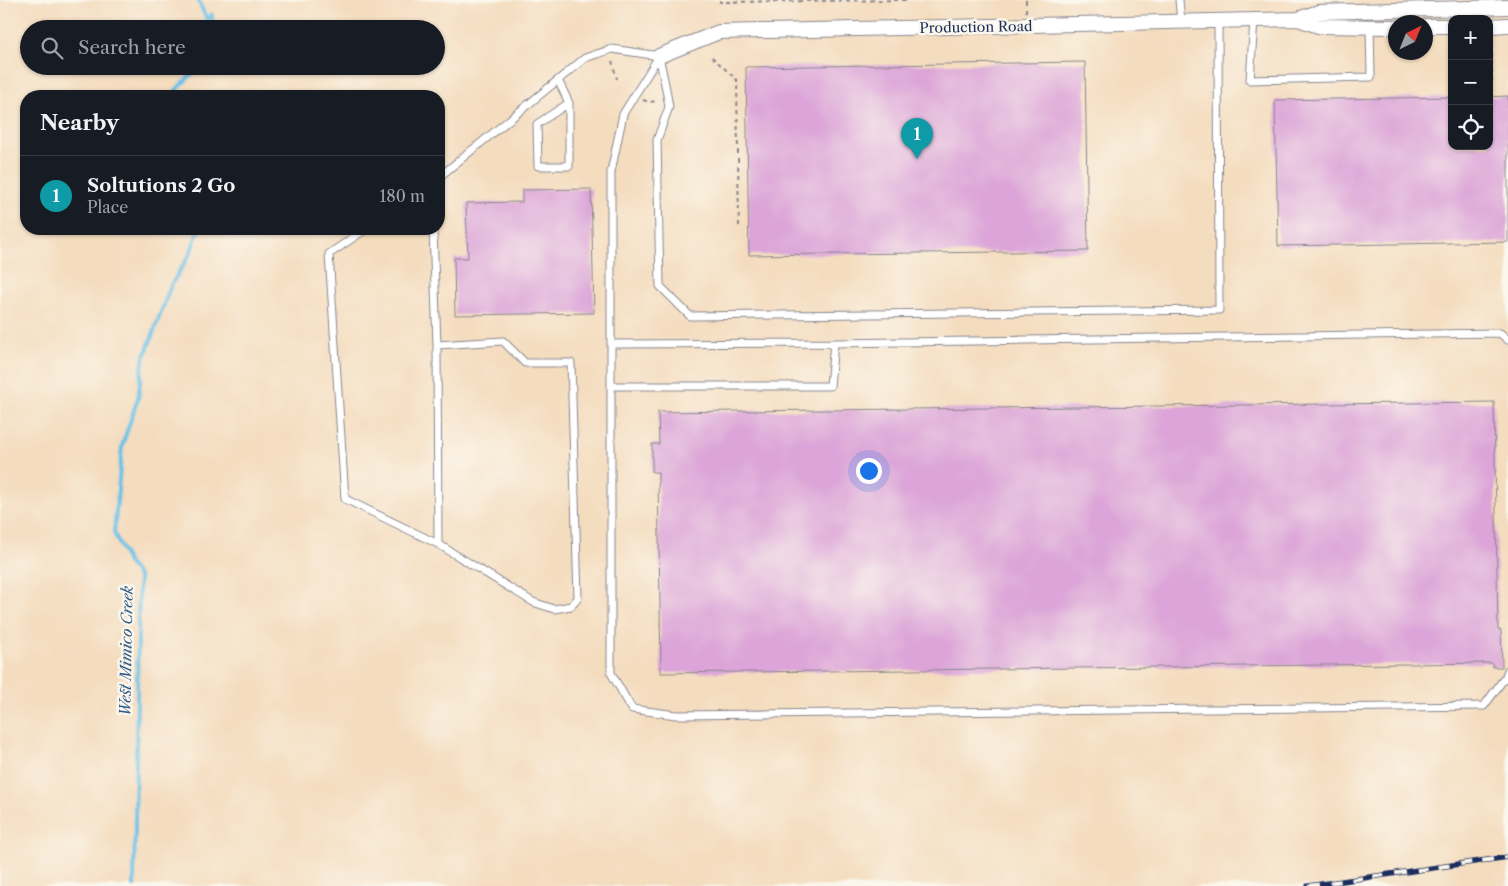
<!DOCTYPE html>
<meta charset="utf-8">
<style>
:root{--surface:#171b24;--page:#20242c;--text:#f1f3f6;--muted:#9ea1a6;--line:#363941;--accent:#0f766e}
body{margin:0;font-family:"Libre Caslon Text",serif;background:var(--page);color:var(--text)}
.controls{position:absolute;right:15px;top:15px;display:grid;overflow:hidden;border-radius:10px;box-shadow:0 1px 4px #0004}
.controls button{width:45px;height:45px;display:grid;place-items:center;padding:0;border:0;border-bottom:1px solid var(--line);background:var(--surface);color:var(--text);font:25px sans-serif}
.compass{position:absolute;left:1388px;top:15px;width:45px;height:45px;border-radius:50%;background:var(--surface);box-shadow:0 1px 4px #0004;rotate:43deg}
.you{position:absolute;left:868px;top:470px;width:18px;height:18px;margin:-12px;border:4px solid #fff;border-radius:50%;background:#1a73e8;box-shadow:0 0 0 8px #1a73e833}
.badge{display:grid;place-items:center;width:32px;height:32px;border-radius:50%;background:var(--accent);color:#fff;font-size:16px;font-weight:700}
.pin{position:absolute;translate:-50% -41px;filter:drop-shadow(0 1px 2px #0008)}
.pin::after{content:'';position:absolute;top:26px;width:18px;height:15px;background:inherit;clip-path:polygon(0 0,100% 0,50% 100%)}
.list{margin:0;padding:0;list-style:none}
h2{display:flex;justify-content:space-between;align-items:center;height:65px;margin:0;padding:0 20px;font-size:21px}
h2 small{font-size:16px;font-weight:400;color:var(--muted)}
.list li{display:grid;grid-template-columns:32px 1fr auto;gap:15px;align-items:center;box-sizing:border-box;height:80px;padding:0 20px;border-top:1px solid var(--line)}
.list b{display:block;font-size:19px;white-space:nowrap}
.list p{margin:0;font-size:16px;white-space:nowrap;color:var(--muted)}
.list em{font-size:16px;font-style:normal;color:var(--muted)}
.icon{flex:none;width:28px;height:28px;fill:none;stroke:currentColor;stroke-width:2;stroke-linecap:round;stroke-linejoin:round}
.map{position:relative;flex:none;width:1508px;height:886px;overflow:hidden}
.search{position:absolute;background:var(--surface);box-shadow:0 1px 4px #0004;left:20px;top:20px;width:425px;height:55px;display:flex;align-items:center;gap:12px;box-sizing:border-box;padding:0 18px;border-radius:28px;color:var(--muted);font-size:19px}
.panel{position:absolute;background:var(--surface);box-shadow:0 1px 4px #0004;left:20px;top:90px;width:425px;height:145px;border-radius:20px}
.map>svg:first-child{display:block}
</style>
<div class="map">
<svg width="1508" height="886" viewBox="0 0 1508 886">
<rect width="100%" height="100%" fill="#fbf7ec"/>
<filter id="ink" filterUnits="userSpaceOnUse"><feTurbulence type="fractalNoise" baseFrequency=".02" numOctaves="2"/><feDisplacementMap in="SourceGraphic" scale="10" xChannelSelector="R" yChannelSelector="G"/><feConvolveMatrix kernelMatrix="1 2 1 2 8 2 1 2 1" color-interpolation-filters="sRGB"/></filter>
<filter id="wash" filterUnits="userSpaceOnUse"><feTurbulence type="fractalNoise" baseFrequency=".0096" numOctaves="4" result="noise"/><feDisplacementMap in="SourceGraphic" scale="20" xChannelSelector="R" yChannelSelector="G"/><feGaussianBlur stdDeviation="1.12" result="paint"/><feColorMatrix in="noise" values="0 0 0 0 0 0 0 0 0 0 0 0 0 0 0 0 0 1.4 0 .05"/><feComposite in="paint" operator="in"/></filter>
<g filter="url(#wash)">
<rect width="100%" height="100%" fill="#f4dcbe"/>
<g fill="none" stroke-linecap="round" stroke-linejoin="round">
<!-- stream -->
<path stroke="#69c1e6" stroke-width="4" d="M198,0l9,20 5,-6 1,15
M178,96l-2,-6 24,-24
M134,886l5,-309 -11,-14 -14,-30 8,-87 16,-48 5,-37 28,-76 19,-31 9,-25"/>
</g>
<g id="blocks">
<!-- building -->
<path fill="#dca4d8" d="M1085,62l3,189 -339,4 -3,-188z
M1508,96v146l-230,4 -3,-146 177,-3v49h37v-49z
M591,189l3,124 -139,2 -1,-57h14l-2,-55 56,-1v-12z
M1494,402l4,228h3l1,37h-9l-1,-4 -831,10 -3,-201h-6v-28h7l-1,-32z"/>
</g>
</g>
<g filter="url(#ink)">
<use href="#blocks" fill-opacity="0" stroke="#88868e" stroke-width="1"/>
<g fill="none" stroke-linecap="round" stroke-linejoin="round">
<!-- lane casing -->
<g stroke="#88868e" stroke-width="9">
<path id="lane" d="M1179,0l2,22
M1254,20l-4,60 121,-3 -1,-50
M659,56l-36,58 -12,58v501l21,36 44,6 808,-9 22,-30 2,-6
M659,56l7,33 3,18 -12,33 3,146 30,30 529,-6 -1,-289
M558,80l11,23 -32,21 1,42h31v-63
M439,177l146,-119 27,-9 47,7
M366,229l-37,25 16,245 93,45 -1,-199 -4,-116
M612,344l222,-1 666,-10 8,7
M437,345l66,-4 22,22h46l7,235 -7,8 -17,3 -21,-7 -95,-58
M612,386h218l4,-43"/>
</g>
<!-- street casing -->
<g stroke="#88868e" stroke-width="16">
<path id="street" d="M1298,19l20,7 78,1
M1426,26h26
M1489,26l19,-1
M659,56l60,-24 579,-13 20,-7 190,-5"/>
</g>
<!-- path -->
<path stroke="#88868e" stroke-width="2" stroke-dasharray="4 4" stroke-linecap="butt" d="M720,0v2l187,-2
M1026,0v13
M1492,45v38
M712,57l25,23 2,149
M612,61l5,18
M643,100l6,2 9,-1"/>
<!-- lane -->
<use href="#lane" stroke="#fff" stroke-width="7"/>
<!-- street -->
<use href="#street" stroke="#fff" stroke-width="14"/>
<!-- rail casing -->
<g stroke="#1b2f5e" stroke-width="5.5">
<path id="rail" d="M1308,886l200,-29"/>
</g>
<!-- rail -->
<use href="#rail" stroke="#fbf7ec" stroke-width="4" stroke-dasharray="11" stroke-linecap="butt"/>
</g>
</g>
<g text-anchor="middle" dominant-baseline="central" stroke-width="5" stroke-linejoin="round" paint-order="stroke">
<!-- street labels -->
<g font-size="14" fill="#1b2f5e" stroke="#fbf7ec">
<text transform="translate(976 27) rotate(-1)">Production Road</text>
</g>
<!-- water labels -->
<g font-size="15" font-style="italic" fill="#325b87" stroke="#fbf7ec">
<text transform="translate(126 651) rotate(-89)">West Mimico Creek</text>
</g>
</g>
</svg>
<div class="controls">
<button>+</button>
<button>−</button>
<button><svg class="icon" aria-label="locate" viewBox="0 0 24 24"><circle cx="12" cy="12" r="6"/><path d="M12 2v4M12 18v4M2 12h4M18 12h4"/></svg></button>
</div>
<svg class="compass" viewBox="-18 -18 36 36"><path d="M0-13l5 13h-10z" fill="#e53935"/><path d="M0 13l5-13h-10z" fill="#9ea1a6"/></svg>
<div class="you"></div>
<div class="pin badge" style="left:917px;top:159px;background:#0f9aa8">1</div>
<div class="search"><svg class="icon" aria-label="search" viewBox="0 0 24 24"><circle cx="10" cy="10" r="6"/><path d="M15 15l6 6"/></svg>Search here</div>
<section class="panel">
<h2>Nearby<small></small></h2>
<ul class="list">
<li><span class="badge" style="background:#0f9aa8">1</span><div><b>Soltutions 2 Go</b><p>Place</p></div><em>180 m</em></li>
</ul>
</section>
</div>
